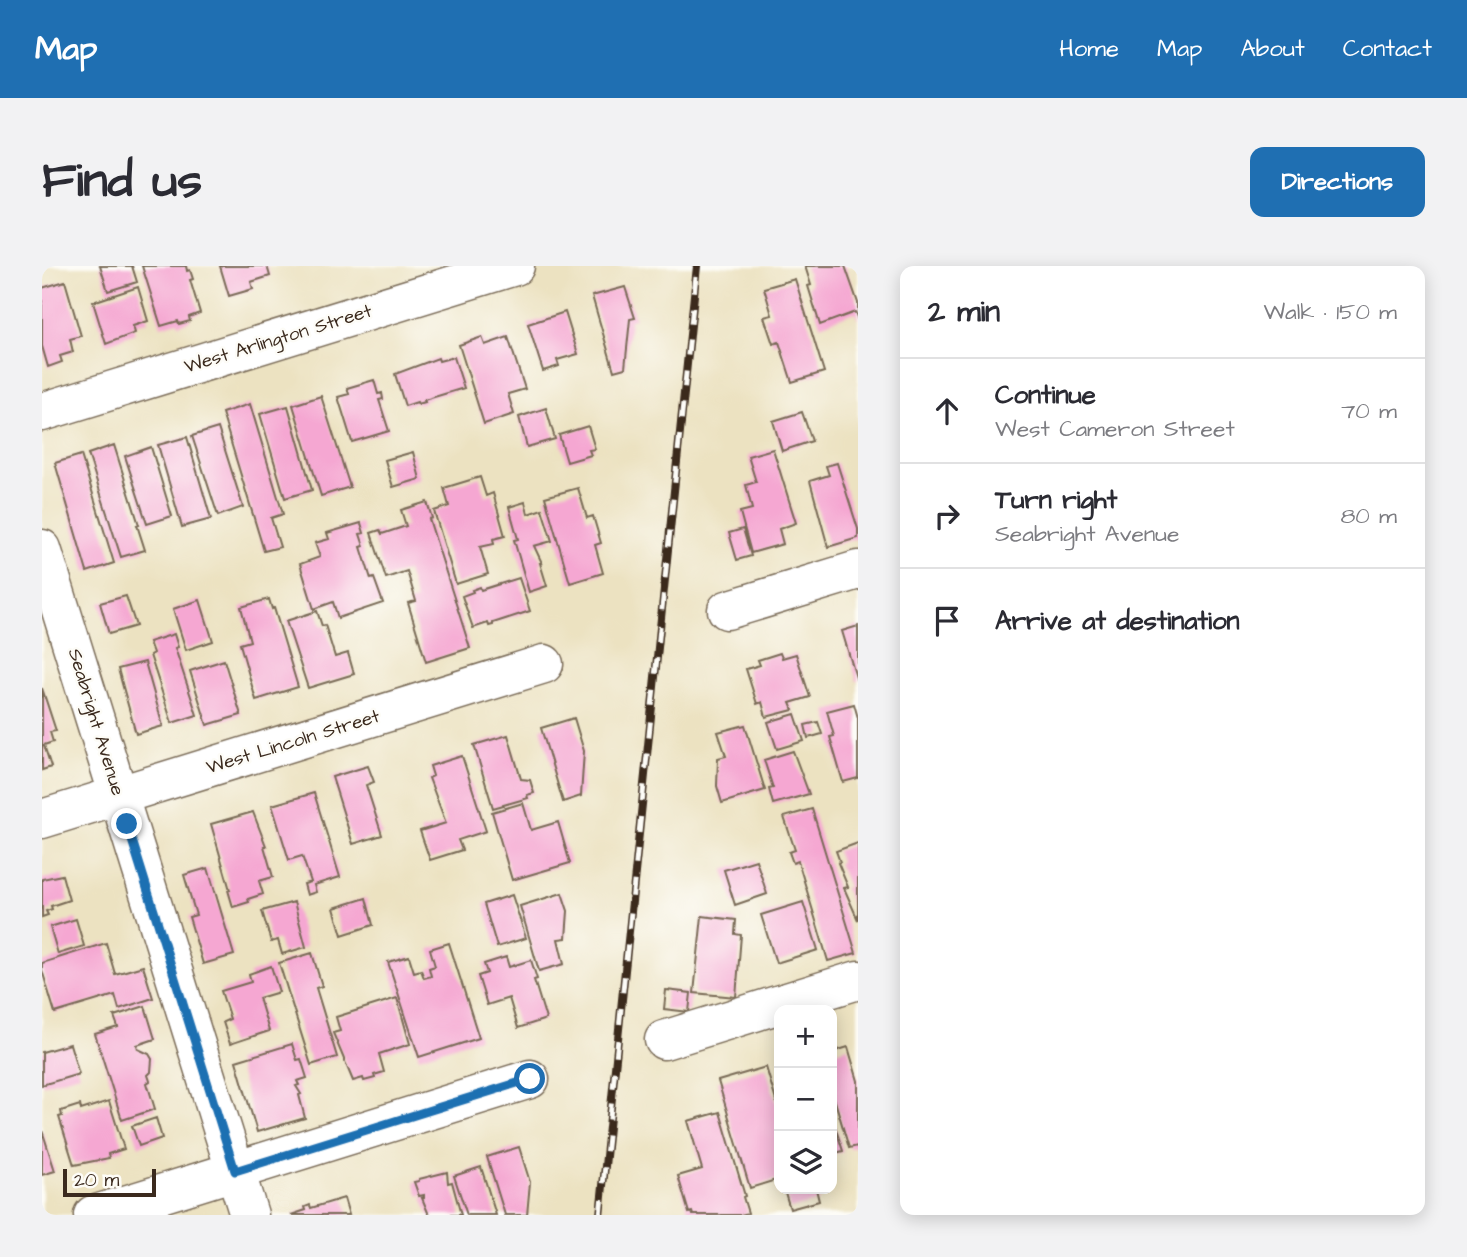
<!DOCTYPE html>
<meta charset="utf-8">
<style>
:root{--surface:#fff;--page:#f2f2f3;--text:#2b2b33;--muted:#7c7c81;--line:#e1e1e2;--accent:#1f6fb2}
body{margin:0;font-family:"Architects Daughter",sans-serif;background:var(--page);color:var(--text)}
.controls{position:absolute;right:21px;bottom:21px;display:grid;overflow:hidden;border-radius:14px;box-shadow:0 4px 18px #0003}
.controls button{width:63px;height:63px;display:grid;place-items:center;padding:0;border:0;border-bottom:2px solid var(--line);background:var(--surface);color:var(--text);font:35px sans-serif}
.scale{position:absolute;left:21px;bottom:18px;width:93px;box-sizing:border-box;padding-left:7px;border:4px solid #3b2a1e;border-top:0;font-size:19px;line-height:24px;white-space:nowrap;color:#3b2a1e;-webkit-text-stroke:5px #fdfcf7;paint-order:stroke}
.stop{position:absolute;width:21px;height:21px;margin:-16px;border:5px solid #1f6fb2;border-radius:50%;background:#fff}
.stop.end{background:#1f6fb2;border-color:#fff;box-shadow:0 2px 7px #0008}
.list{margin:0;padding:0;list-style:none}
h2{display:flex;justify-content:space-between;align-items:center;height:91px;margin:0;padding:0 28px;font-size:30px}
h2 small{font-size:23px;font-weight:400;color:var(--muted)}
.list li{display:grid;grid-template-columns:46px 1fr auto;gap:21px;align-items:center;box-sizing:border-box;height:105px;padding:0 28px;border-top:2px solid var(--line)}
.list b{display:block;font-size:26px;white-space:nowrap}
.list p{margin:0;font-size:23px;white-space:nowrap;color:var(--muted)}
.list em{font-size:23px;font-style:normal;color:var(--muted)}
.icon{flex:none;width:38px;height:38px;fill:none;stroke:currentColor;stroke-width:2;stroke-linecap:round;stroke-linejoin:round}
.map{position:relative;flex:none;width:816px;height:949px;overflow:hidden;border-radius:14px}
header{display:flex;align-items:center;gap:42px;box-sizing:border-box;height:98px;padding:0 35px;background:var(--accent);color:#fff}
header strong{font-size:33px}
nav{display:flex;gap:38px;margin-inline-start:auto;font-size:24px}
.intro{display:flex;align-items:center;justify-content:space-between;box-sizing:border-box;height:168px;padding:0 42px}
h1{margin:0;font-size:49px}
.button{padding:18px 32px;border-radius:14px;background:var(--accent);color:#fff;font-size:24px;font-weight:700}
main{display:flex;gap:42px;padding:0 42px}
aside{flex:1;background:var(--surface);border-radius:14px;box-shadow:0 4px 18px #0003}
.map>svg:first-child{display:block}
</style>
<header>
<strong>Map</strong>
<nav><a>Home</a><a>Map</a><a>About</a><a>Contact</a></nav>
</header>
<div class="intro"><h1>Find us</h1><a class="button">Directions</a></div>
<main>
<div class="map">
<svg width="816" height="949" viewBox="0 0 816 949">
<rect width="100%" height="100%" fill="#fdfcf7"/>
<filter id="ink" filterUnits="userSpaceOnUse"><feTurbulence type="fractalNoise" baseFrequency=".0143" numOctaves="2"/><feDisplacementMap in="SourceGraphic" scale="14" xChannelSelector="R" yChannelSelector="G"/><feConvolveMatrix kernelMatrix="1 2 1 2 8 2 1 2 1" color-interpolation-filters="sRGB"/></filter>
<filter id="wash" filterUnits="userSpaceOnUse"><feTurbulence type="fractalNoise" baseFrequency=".00686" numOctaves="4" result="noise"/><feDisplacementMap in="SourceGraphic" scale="28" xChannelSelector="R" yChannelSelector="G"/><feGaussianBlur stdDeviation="1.57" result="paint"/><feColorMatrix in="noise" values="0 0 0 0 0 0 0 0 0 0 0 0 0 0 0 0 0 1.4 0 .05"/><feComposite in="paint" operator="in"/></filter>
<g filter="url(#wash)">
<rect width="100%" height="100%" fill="#ece2c1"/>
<g id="blocks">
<!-- building -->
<path fill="#f5a7d2" d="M58,0h32l5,16 -29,9z
M100,0h44l1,5 3,-1 3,9 -3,1 10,33 -11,4 1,4 -11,3 -1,-3 -17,5z
M178,0h47l3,10 -19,6 2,7 -24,7z
M763,0h40l13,37v17l-3,-8 -35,13 -12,-39 3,-1z
M753,13l29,93 -32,10 -13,-40 -6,2 -9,-27 8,-2 -8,-27z
M23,15l16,55 -11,3 3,13 -13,4 2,6 -14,5 -6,-21v-58z
M96,21l10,34 -15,5 2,7 -29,11 -13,-42z
M583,21l10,31 -5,1 -5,49 -11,3 -22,-75z
M523,46l13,42 -21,6 2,6 -16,5 -15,-47z
M440,71l3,8 23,-8 17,52 -17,5 6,20 -30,10 -25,-79z
M412,91l10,31 -40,12 1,2 -7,2 -1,-2 -12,4 -10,-32 43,-16 1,3z
M332,114l4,14 4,-1 1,6 -4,1 10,31 -37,11 -14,-45 11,-3 -2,-6z
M279,130l29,91 -29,9 -28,-91z
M208,138l33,110 -12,4 9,29 -16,4 -42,-138z
M246,140l24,84 -27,8 -25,-84z
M504,142l9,31 -28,8 -8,-30z
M760,146l10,29 -30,10 -9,-30z
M546,160l7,23 -6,1 2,5 -24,7 -8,-27z
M176,162l25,79 -25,9 -26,-80z
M145,171l24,82 -29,8 -24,-82z
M72,179l25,80h-2l8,25 -24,7 -33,-103z
M109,181l21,69 -25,8 -22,-68z
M731,183l23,74 -17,6 4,15 -32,9 -11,-41 12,-3 -6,-24 10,-3 -8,-26z
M371,186l7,27 -27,8 -8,-27z
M39,189l33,108 -27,9 -32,-109z
M795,197l21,66v9l-30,9 -18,-66 19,-6 -3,-9z
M438,211l6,19 7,-3 12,43 -12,3 1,5 -14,3 8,27 -32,10 -22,-73 15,-5 -5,-18z
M536,222l9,30 6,-2 8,27 -6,2 8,28 -33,10 -25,-86z
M385,236l5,16 -3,1 41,129 -44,14 -18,-59 8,-2 -9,-30 -21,7 -15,-45 9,-3 2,4 24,-8 -5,-16z
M483,236l3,12 14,-5 10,32 -18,5 8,17h-2l7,23 -18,6 -15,-52 4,-1 -9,-32z
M319,257l3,10 -4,1 4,12 -3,1 10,32 3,-1 9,25 -45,15 -5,-16 -19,7 -14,-45 20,-7 -5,-14 14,-4 -2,-6z
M701,263l8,27 -14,4 -8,-27z
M477,312l11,33 -37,12v2l-4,1 -1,-3 -15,5 -11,-32 11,-4 -1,-2 8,-3 1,3z
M84,330l10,30 -27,8 -9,-31z
M227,333l3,10 2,-1 24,79 -42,13 -16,-56 10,-3 -9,-34z
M158,334l13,41 -27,9 -13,-41z
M275,345l5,15 3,-1 10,32 13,-4 6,21 -46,14 -22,-67z
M816,360v55h-1l-15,-50z
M132,368l4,13 -3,1 22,67 -25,8 -22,-68 3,-2 -4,-11z
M738,387l2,5 14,-4 14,43 -20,6 3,7 -27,7 -4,-15 -5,2 -11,-35 14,-4 -2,-5z
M182,394l17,55 -34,10 -17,-54z
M103,396l18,64 -27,8 -18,-65z
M0,422l14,43 -6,1 3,10 -9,3 7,22 -9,3z
M812,438l4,14v60l-15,4 -13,-45 4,-1 -7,-25z
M753,448l9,27 -27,8 -9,-27z
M532,452l10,33 -3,45 -18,6 -22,-74z
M776,456l4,12 -14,4 -3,-13z
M703,459l20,65 -43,13 -5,-17 1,-28 8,-2 -8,-24z
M466,469l13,44 9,1 4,13 -7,2 1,3 -35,10 -19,-63z
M751,485l16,43 -36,10 -4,-15 4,-1 -9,-28z
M420,490l24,75 -28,9 4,10 -32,10 -10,-29 26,-8 -17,-45 4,-2 -3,-10z
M326,500l6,16 -8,3 16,50 -29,9 -21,-67z
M272,527l26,84 -26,8 2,7 -9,3 -3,-11 7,-2 -9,-26 -13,4 -17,-55z
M481,537l8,27 27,-8 12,41 -58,17 -20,-68z
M770,543l44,144 -28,8 -30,-100 -5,2 -4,-11 6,-2 -11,-33z
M211,546l13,34h-2l9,31 -14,4 4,13 -15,5 1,3 -16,5 -5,-17h2l-19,-66z
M816,577v77l-14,-32 4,-1 -10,-24 2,-1 -4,-11z
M714,594l11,34 -32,11 -11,-35z
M166,602l26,87 -31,9 -14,-47 7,-2 -12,-40z
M20,609l7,25 -18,6 1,3 -6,2 2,4 -6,2v-38z
M520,627l6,18 -2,27 -8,1 6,25 -25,7 -19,-65z
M470,629l14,43 -29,9 -13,-43z
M324,632l7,27 -31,10 -8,-27z
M252,636l12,45 -24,7 -4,-14 -7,2 -9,-31z
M761,636l15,48 -42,13 -15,-48z
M660,650l34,4 -1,14 6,1 -5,62 -42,-4z
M34,653l8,27 -26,8 -8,-27z
M64,677l9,31 28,-8 10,32 -34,11 -4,-14 -60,18 -13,-43v-7z
M407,677l30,95 -60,19 -31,-95 21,-6 5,16 7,-2 3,8 7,-2 -2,-8 6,-2 -5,-17z
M270,687l10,33 -6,2 21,69 -26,8 -32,-102z
M464,691l3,10 22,-7 6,19 -3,1 12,39 -28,9 -9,-30 -22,7 -9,-29 9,-3 -3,-9z
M229,700l8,26 -20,6 10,33 -39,13 -7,-22 7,-3 -9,-28 30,-9 -2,-8z
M624,724l25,3 -2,19 -25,-3z
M355,732l13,46 -31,10 5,18 -10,3 1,3 -11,3 -1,-3 -10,3 -20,-48 7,-2 -4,-14z
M103,740l10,33 -18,6 1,4 11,5 3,5 -1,13 -3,3 2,6 -3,2 8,26 -33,11 -27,-86 23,-7 -4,-11z
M28,778l9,30 -37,11v-33z
M250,778l5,16 4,-1 6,19 -10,3 2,4 -3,1 5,8 -2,1 6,23 -48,14 -21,-71z
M806,781l10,34v65l-9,2 -17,-57v-39z
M724,801l13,44v68l-29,9 -32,-107z
M67,835l15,48 -16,5 1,4 -35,7 -15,-48 3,-1 -1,-5 19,-6 1,5z
M678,846l25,84 -2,1 5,16 -7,2h-48l-1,-3 -3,1 -11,-37 24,-7 -14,-48z
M790,851l11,34 -11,3z
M114,852l6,20 -23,8 -7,-20z
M0,864l13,41 -13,4z
M477,881l11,35 -3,33h-22l-18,-58z
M439,901l15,48h-29l-13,-39z
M405,906l1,11 4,-1 9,33h-32l-7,-17h2v-3l-5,1 -5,-14 5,-1v-2z
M742,923h32l3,12 -29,8z
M302,932l5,17h-58l15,-5 -1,-3 5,-2 1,3z"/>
</g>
</g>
<g filter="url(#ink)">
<use href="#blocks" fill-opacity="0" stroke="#796a57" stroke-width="2"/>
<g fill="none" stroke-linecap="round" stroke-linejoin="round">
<!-- minor casing -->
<g stroke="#796a57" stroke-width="41">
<path id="minor" d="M0,146l473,-146
M0,283l207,666
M685,344l131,-40
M0,553l502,-155
M622,774l194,-60
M51,949l437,-136"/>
</g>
<!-- minor -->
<use href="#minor" stroke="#fff" stroke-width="38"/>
<!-- rail casing -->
<g stroke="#3b2a1e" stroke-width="8">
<path id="rail" d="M558,949l97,-949"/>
</g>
<!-- rail -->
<use href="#rail" stroke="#fdfcf7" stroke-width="5" stroke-dasharray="16" stroke-linecap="butt"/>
</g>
</g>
<g fill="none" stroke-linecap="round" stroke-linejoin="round" filter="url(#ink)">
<!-- route -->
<path stroke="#1f6fb2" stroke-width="9" d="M85,558l108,347 295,-92"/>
</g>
<g text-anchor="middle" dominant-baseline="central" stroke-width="5" stroke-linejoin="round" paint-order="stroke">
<!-- street labels -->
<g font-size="19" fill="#3b2a1e" stroke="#fdfcf7">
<text transform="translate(236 73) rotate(-17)">West Arlington Street</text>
<text transform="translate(54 456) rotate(73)">Seabright Avenue</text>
<text transform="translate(251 476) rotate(-17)">West Lincoln Street</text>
</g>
</g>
</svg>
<div class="controls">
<button>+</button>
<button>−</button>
<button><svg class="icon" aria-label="layers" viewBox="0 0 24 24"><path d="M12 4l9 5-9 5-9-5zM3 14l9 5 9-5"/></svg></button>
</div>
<div class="scale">20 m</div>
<div class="stop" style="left:488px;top:813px"></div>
<div class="stop end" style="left:85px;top:558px"></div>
</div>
<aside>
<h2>2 min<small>Walk · 150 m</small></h2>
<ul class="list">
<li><svg class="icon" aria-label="ahead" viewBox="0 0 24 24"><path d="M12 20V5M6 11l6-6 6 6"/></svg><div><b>Continue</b><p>West Cameron Street</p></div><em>70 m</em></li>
<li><svg class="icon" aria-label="right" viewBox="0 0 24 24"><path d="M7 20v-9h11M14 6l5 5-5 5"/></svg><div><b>Turn right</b><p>Seabright Avenue</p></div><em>80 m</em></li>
<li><svg class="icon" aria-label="arrive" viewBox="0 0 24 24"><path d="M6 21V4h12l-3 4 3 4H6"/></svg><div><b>Arrive at destination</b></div></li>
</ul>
</aside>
</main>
